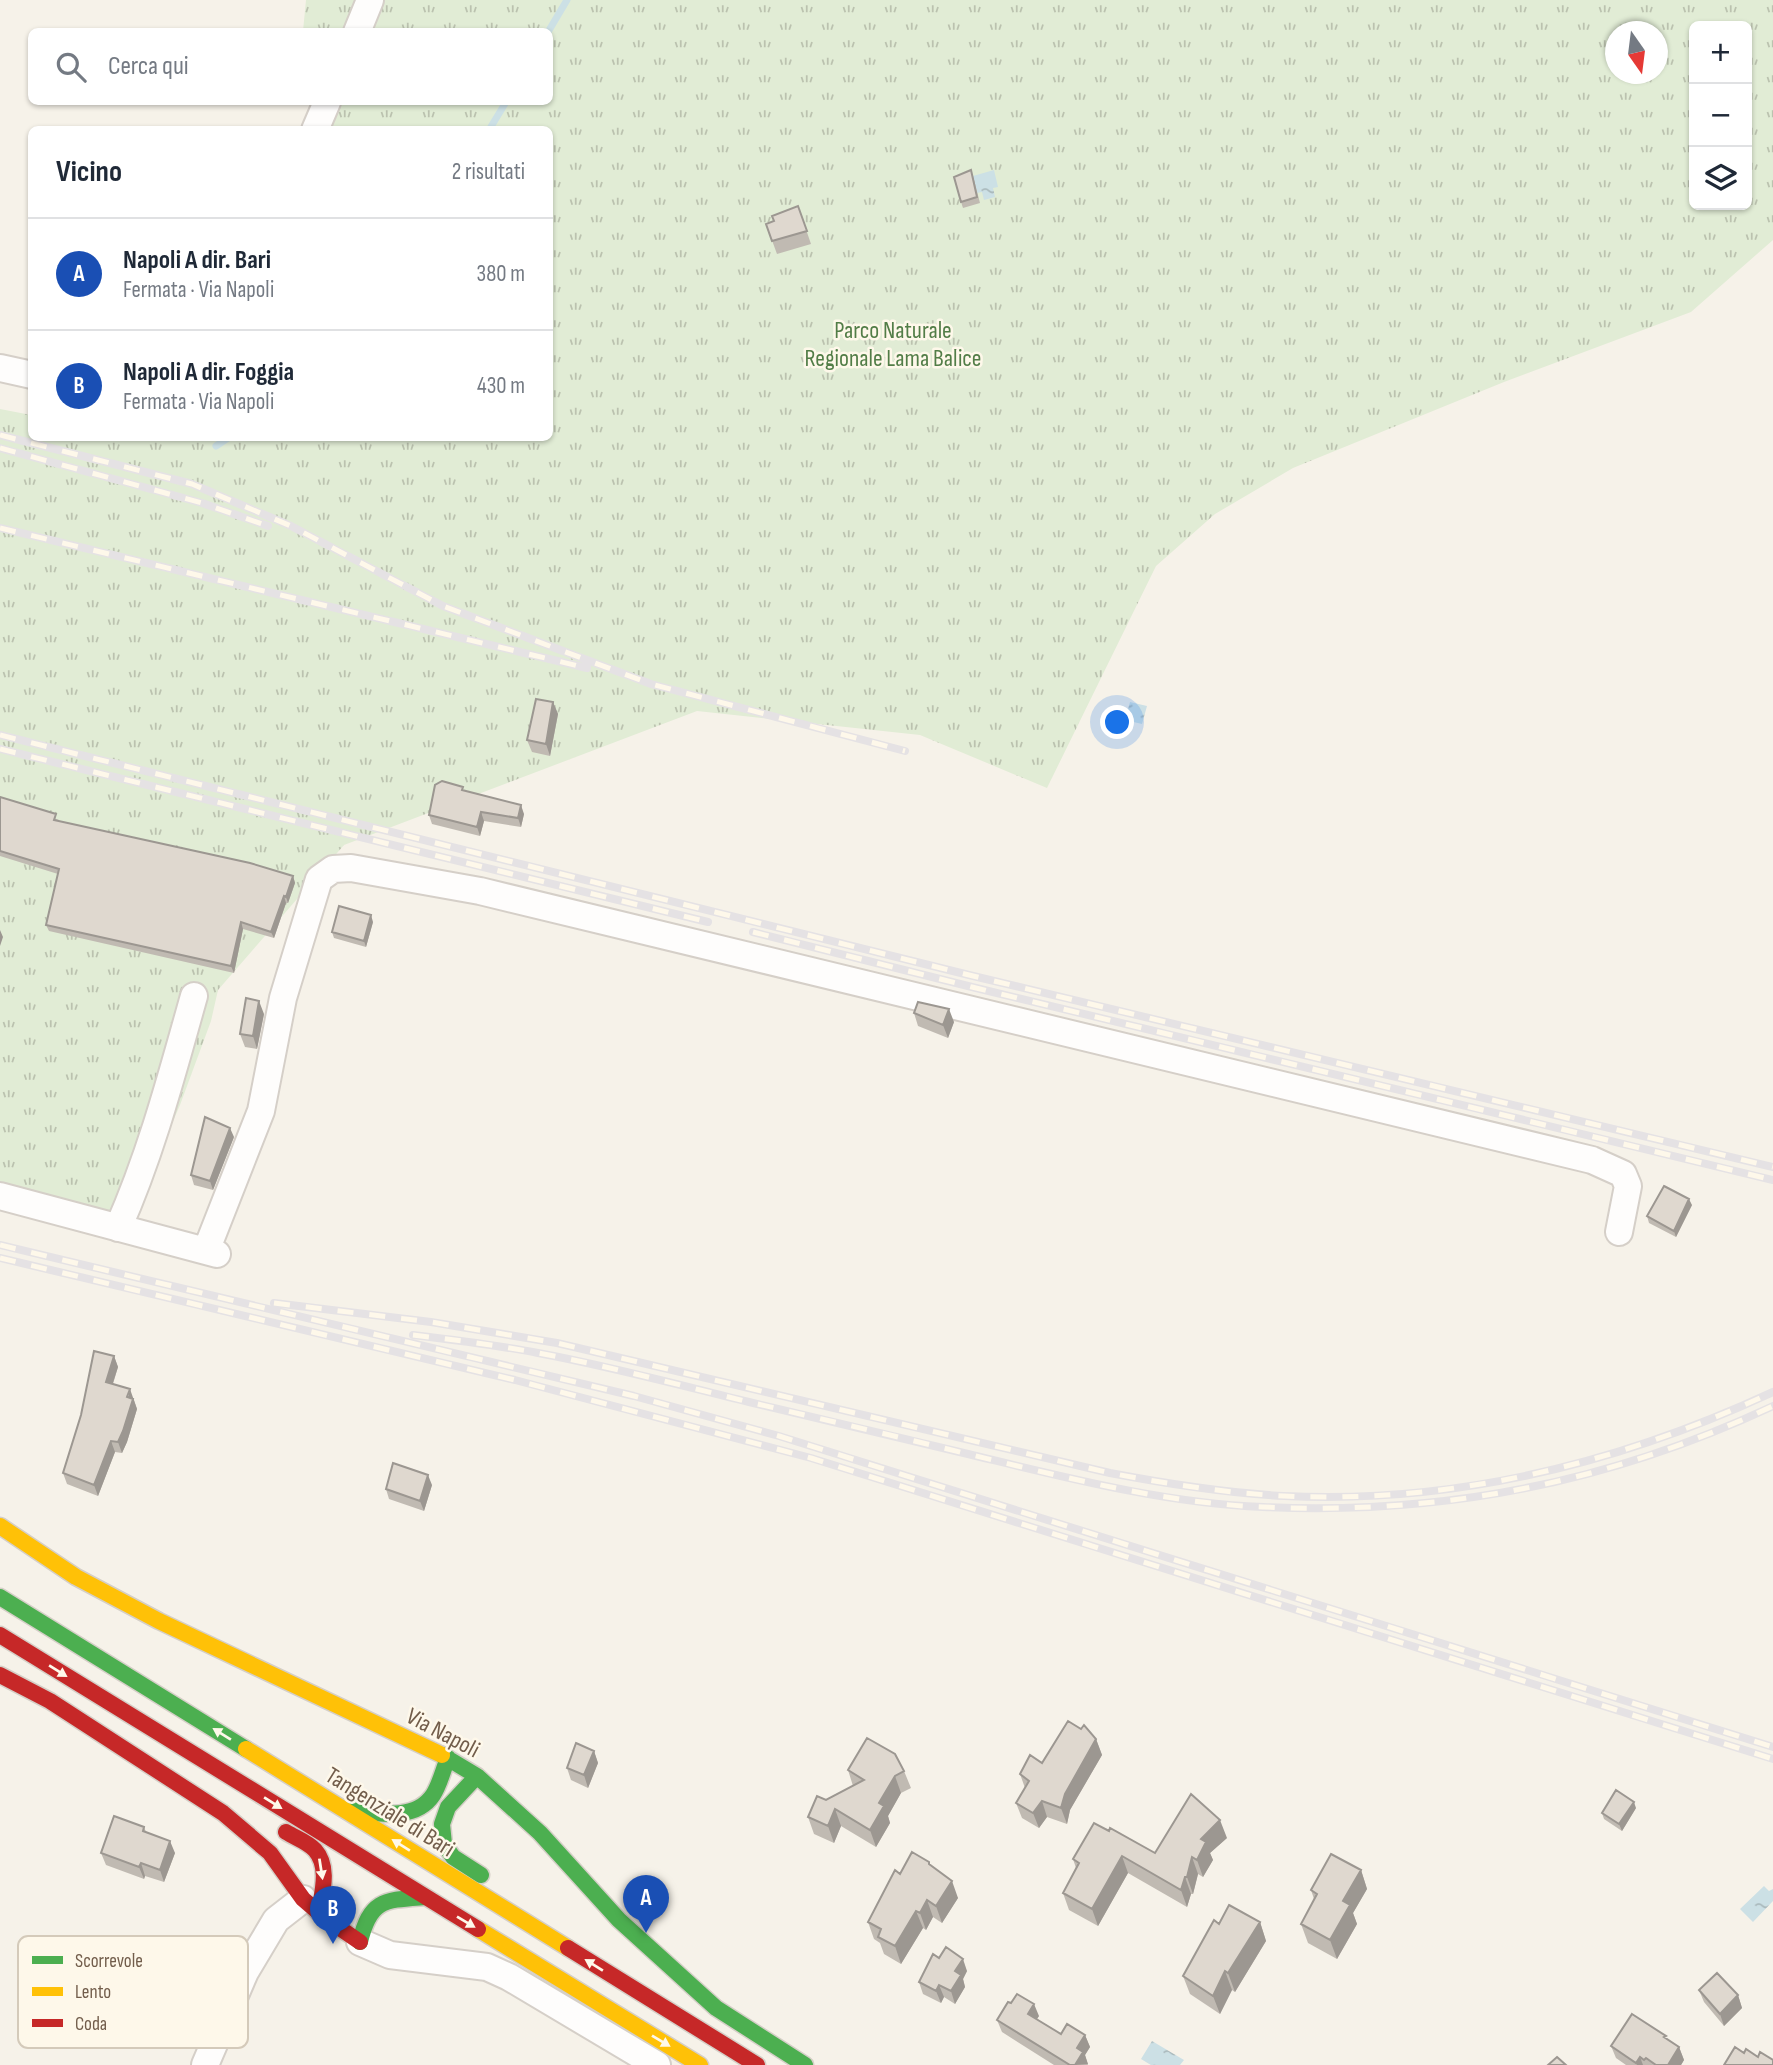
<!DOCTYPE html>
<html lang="it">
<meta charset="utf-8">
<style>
:root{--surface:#fff;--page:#f2f2f3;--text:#1f2937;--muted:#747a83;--line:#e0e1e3;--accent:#b45309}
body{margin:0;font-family:"Sofia Sans Condensed",sans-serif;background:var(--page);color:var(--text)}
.controls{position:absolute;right:21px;top:21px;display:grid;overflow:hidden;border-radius:10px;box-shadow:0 2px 5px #0004}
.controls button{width:63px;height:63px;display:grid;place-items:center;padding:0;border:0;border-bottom:2px solid var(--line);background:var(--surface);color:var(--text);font:35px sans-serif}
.compass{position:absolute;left:1605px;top:21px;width:63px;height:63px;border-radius:50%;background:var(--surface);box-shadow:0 2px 5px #0004;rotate:166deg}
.you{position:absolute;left:1118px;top:723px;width:24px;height:24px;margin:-18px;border:5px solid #fff;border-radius:50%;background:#1a73e8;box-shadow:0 0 0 10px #1a73e833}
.badge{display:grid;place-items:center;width:46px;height:46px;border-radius:50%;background:var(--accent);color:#fff;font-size:23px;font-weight:700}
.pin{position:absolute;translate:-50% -58px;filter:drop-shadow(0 2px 4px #0008)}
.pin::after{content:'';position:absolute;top:37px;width:24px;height:21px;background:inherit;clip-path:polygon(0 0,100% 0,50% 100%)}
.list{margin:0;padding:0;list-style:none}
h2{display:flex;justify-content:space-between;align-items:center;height:91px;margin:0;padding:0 28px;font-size:30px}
h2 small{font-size:23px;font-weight:400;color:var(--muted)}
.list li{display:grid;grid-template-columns:46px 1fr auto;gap:21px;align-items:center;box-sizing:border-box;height:112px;padding:0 28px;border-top:2px solid var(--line)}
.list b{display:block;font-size:26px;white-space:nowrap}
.list p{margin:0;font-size:23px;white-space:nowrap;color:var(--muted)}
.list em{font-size:23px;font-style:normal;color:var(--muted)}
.icon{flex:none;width:38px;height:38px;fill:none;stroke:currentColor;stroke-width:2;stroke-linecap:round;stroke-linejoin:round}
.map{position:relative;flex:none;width:1773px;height:2065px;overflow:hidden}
.search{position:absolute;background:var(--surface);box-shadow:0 2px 5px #0004;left:28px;top:28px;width:525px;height:77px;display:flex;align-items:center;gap:18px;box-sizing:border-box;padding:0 24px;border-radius:10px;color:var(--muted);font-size:26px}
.panel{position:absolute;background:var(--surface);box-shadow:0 2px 5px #0004;left:28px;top:126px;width:525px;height:315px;border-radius:10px}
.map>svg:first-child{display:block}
</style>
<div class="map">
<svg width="1773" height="2065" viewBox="0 0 1773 2065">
<defs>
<pattern id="park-tufts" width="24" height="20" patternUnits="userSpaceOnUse" patternTransform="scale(1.75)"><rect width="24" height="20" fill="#e1ecd5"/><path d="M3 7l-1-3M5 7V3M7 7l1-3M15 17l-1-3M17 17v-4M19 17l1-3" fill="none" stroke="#bbc2af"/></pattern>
<pattern id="water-ripples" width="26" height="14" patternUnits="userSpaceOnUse" patternTransform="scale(1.75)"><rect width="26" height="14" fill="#cce0e5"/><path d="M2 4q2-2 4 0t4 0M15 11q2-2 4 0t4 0" fill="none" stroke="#aab9bc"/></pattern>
</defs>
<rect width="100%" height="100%" fill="#f6f2e9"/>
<!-- park -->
<path fill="url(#park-tufts)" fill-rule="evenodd" d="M306,0h1467v240l-82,72 -187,70 -211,86 -78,46 -59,52 -109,222 -127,-53 -223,-24 -353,134 -126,145 -7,31 -31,84 -54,125 -126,-37v-784l31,6 1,23h518v-308l-235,-1 4,-27h231v-70l-247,-1zM1694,26h53v179h-53zM1616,32h42v42h-42z"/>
<!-- water -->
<path fill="url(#water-ripples)" d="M994,170l4,17 -5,1 2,9 -11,3 -2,-8 -5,1 -4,-17z
M1130,702l17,4 -5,18 -17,-4z
M1764,1886l5,5 4,-2v12l-20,21 -13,-13z
M1152,2041l32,19 -4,5h-29l-10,-6z"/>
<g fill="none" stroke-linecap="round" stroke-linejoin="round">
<!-- stream -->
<path stroke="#cce0e5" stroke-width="7" d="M548,32l19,-32
M489,130l17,-28
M216,446l12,-8"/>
<!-- street casing -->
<g stroke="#d5cfc8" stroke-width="30">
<path id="street" d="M357,32l13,-32
M315,130l12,-28
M0,368l32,7
M0,1196l217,58
M118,1228c33,-74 54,-154 76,-232
M206,1251l55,-140 22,-113 36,-119 14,-10 18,-1 129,23 1112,269 31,14 5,12 -9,46
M360,1942l30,13 97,12 22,10 148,88
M205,2065l40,-93 31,-52 27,-21"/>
</g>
<!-- fast casing -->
<g stroke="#d5cfc7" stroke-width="19">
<path id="fast" d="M0,1597l246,152
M442,1755l35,21 63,57 79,87 97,88 89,57
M477,1776l-29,31 -6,17 2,20 9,13 28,18
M349,1810c27,3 66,12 84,-15 7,-11 10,-25 15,-37
M360,1942c10,-43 25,-42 65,-45"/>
</g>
<!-- slow casing -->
<g stroke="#d5cfc7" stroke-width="19">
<path id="slow" d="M0,1526l76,51 83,44 283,134
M246,1749l322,199
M478,1929l222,136"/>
</g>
<!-- jam casing -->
<g stroke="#d5cfc7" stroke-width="19">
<path id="jam" d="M0,1635l478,294
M0,1675l50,26 173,112 47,40 33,46 22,19 35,24
M286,1832c10,6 22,10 29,18 15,17 7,43 4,62
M568,1948l189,117"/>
</g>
<!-- street -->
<use href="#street" stroke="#fefdfc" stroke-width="26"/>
<!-- fast -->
<use href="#fast" stroke="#4caf50" stroke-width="16"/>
<!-- slow -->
<use href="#slow" stroke="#ffc107" stroke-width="16"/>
<!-- jam -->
<use href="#jam" stroke="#c62828" stroke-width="16"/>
<!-- rail casing -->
<g stroke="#e5e2e4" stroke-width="8">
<path id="rail" d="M0,435l192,49 99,42 152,80 208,78 254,67
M0,448l202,55 66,23
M0,528l587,140
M0,735l969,240 804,192
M0,749l708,173
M753,932l219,55 801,193
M0,1245l634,151 145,40 994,311
M0,1258l515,122 296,78 962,301
M274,1303l157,19 126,21 553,130c58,11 116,20 174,23 170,8 336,-33 489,-104
M413,1335c42,5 84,10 125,18 71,13 141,32 211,49 73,17 146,34 219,52 96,23 195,49 295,53 182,8 345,-24 510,-101"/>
</g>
<!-- rail -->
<use href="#rail" stroke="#fef8ea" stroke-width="5" stroke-dasharray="16" stroke-linecap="butt"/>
</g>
<!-- wall -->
<path fill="#c0bab2" d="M973,176l7,27 -17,5 -2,-6z
M798,206l13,38 -34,10 -11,-30 8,-3z
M553,702l5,12 -8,42 -18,-4 -5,-12z
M464,790l60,24 -3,13 -37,-6 -4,15 -48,-12 -3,-9z
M0,797l59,23 -1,1 235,55 2,7 -7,20h-2l-12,35 -31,-9 -9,44 -185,-42 -3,-6 12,-51 -58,-18z
M373,922l-7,25 -32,-9 -2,-6z
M914,1013l40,9 -6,16 -30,-12z
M264,1014l-7,35 -12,-2 -5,-13z
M234,1137l-21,53 -19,-5 -3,-10z
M1692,1205l-16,32 -27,-14 -2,-7z
M114,1356l4,11 -5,17 21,16 3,9 -10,33 -5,11 -7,-1 -17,44 -31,-12 -4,-11z
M432,1485l-8,26 -35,-12 -3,-10z
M1096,1739l6,16 -32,55 -3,14 -20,-7 -8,11 -17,-10 -6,-15 9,-15 -5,-14 22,-11z
M594,1751l4,12 -10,25 -17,-8 -4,-12z
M848,1770l56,1 7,17 -10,5 -13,23 2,7 -14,24 -35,-21 -7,17 -20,-9 -6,-17 18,-17 27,-14z
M1636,1808l-14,23 -18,-12 -2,-6z
M144,1827l2,5 29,21 -11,29 -19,-6 -1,3 -38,-14 -5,-12z
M1109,1831l46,22 72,-15 -17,15 3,7 -10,17 -5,-3 -5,20h-2l-4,13 -59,-34 -30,53 -29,-16 -6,-17 13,-25 -3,-9z
M930,1865l28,33 -16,25 -9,-6 -7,13 -3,-2 -22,36 -17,-10 -4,-11 -6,-4 -6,-17 32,-48z
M1361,1870l6,19 -14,24 4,11 -20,35 -29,-16 -7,-19 13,-25 -3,-9z
M1260,1922l6,19 -31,51 -3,-2 -12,24 -30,-20 -7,-18 36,-52z
M939,1958l28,13 -4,8 2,8 -10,17 -11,-7 -3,6 -18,-9 -4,-12z
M1699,1990l39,5 4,13 -18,18 -20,-24z
M1039,2016l-2,3 24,15 24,1 5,12 -5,8 3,10h-34l-52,-33 -5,-12z
M1667,2039l12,8 5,13 -3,5h-55l-10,-7 -5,-12z"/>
<!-- shaded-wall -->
<path fill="#9c9791" d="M553,702l5,12 -8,42 -4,-12z
M521,805l3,9 -3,13 -3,-9z
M481,812l3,9 -4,15 -3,-9z
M293,876l2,7 -7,20 -2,-6z
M284,896l2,7 -12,35 -3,-6z
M371,915l2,7 -7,25 -2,-6z
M241,922l2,7 -9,44 -3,-7z
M0,930l3,7 -3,9z
M259,1001l5,13 -7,35 -4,-13z
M949,1009l5,13 -6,16 -5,-13z
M230,1128l4,9 -21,53 -3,-9z
M1689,1199l3,6 -16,32 -2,-6z
M114,1356l4,11 -8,25 -4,-10z
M130,1389l7,20 -10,33 -5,11 -4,-11z
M111,1441l4,11 -17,44 -4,-11z
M428,1475l4,10 -8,26 -4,-10z
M1096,1739l6,16 -32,55 -3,14 -6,-16 4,-14z
M594,1751l4,12 -10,25 -4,-13z
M895,1776l6,17 -13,23 2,7 -14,24 -6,-17 9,-27z
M1042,1801l5,16 -8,11 -6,-15z
M1634,1802l2,6 -14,23 -3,-7z
M835,1809l6,17 -7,17 -6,-17z
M1220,1820l7,18 -17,15 3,7 -10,17 -6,-17 4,-21z
M170,1841l5,12 -11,29 -4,-12z
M1122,1856l6,17 -30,53 -6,-17z
M1192,1857l6,17 -5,20 -6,-17z
M141,1863l4,13 -1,3 -5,-12z
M1361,1870l6,19 -14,24 4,11 -20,35 -7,-19 13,-39z
M1185,1877l6,17 -4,13 -6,-17z
M952,1881l6,17 -16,25 -6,-17z
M927,1900l6,17 -7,13 -6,-17z
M916,1911l7,17 -22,36 -6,-18z
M1260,1922l6,19 -31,51 -7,-19z
M963,1959l4,12 -4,8 2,8 -10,17 -4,-13 4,-20z
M1225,1971l7,19 -12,24 -7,-18z
M939,1985l5,12 -3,6 -5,-12z
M1738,1995l4,13 -18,18 -4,-12z
M1034,2004l5,12 -7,10 -4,-12z
M1085,2035l5,12 -5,8 3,9 -13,1 2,-17z
M1679,2047l5,13 -3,5h-13z
M1640,2057l3,8h-6l-1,-2z"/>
<!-- building -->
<path fill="#dfd8cf" stroke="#9c9791" stroke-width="2" d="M971,170l6,27 -16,5 -7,-25z
M798,206l9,25 -35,10 -6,-17 8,-3 -2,-5z
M536,699l17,3 -7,42 -19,-4z
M442,781l21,6 -1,3 59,15 -3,13 -37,-6 -4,15 -48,-12 6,-30z
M0,797l56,17 -2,6 196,43 43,13 -7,21 -2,-1 -13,36 -30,-10 -10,44 -185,-41 13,-56 -59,-18z
M339,906l32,9 -7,26 -32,-9z
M246,998l13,3 -6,35 -13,-2z
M918,1002l31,7 -6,16 -29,-12z
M205,1117l25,11 -20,53 -19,-6z
M1664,1186l25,13 -15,32 -27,-15z
M94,1351l20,5 -8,26 24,7 -3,8 6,2 -10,32 -5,11 -7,-1 -17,44 -31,-12 18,-58z
M393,1463l35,12 -8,26 -34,-12z
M1068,1721l13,8 3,-4 12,14 -31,55 -4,14 -19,-7 -9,12 -17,-10 13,-22 -9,-7 10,-19 12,8z
M867,1738l28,16 9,17 -9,5 -16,27 5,3 -14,24 -35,-21 -7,17 -20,-9 9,-21 9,4 38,-20 -16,-10z
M576,1743l18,8 -10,24 -17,-7z
M1616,1790l18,12 -15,22 -17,-11z
M1191,1794l29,26 -19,19 5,3 -9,18 -5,-3 -5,20h-2l-4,13 -59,-34 -30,53 -29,-16 16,-30 -6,-4 21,-36 15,8 1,-3 45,25z
M114,1816l30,11 -1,4 27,10 -10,29 -19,-7 -2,4 -38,-14z
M912,1852l17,10v2l23,17 -16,25 -9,-6 -7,13 -4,-2 -21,35 -17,-9 3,-8 -13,-7 27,-52 5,4z
M1331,1854l30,16 -18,31 7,4 -20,35 -29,-16 16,-30 -6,-4z
M1229,1905l31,17 -32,51 -3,-2 -12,25 -30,-20 31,-56 5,4z
M946,1947l17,12 -8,12 6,4 -10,16 -12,-6 -3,6 -17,-9 14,-28 6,4z
M1717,1973l21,22 -18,19 -21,-24z
M1017,1994l17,10 -6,10 33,20 6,-10 18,11 -8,13 6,4 -8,13h-5l-73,-45 11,-18 3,1z
M1632,2014l34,22 -2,1 15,10 -11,18h-12l-10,-7 -2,2 -4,-3 -4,6 -25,-17z
M1735,2047l9,6 2,-4 12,8 2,-5 13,8v5h-49z
M1557,2057l9,8h-18z"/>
<!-- one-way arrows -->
<defs><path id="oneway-solid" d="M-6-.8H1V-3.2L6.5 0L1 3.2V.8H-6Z" transform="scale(1.75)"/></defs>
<g fill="#fef8ea">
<use href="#oneway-solid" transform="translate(58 1671) rotate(32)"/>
<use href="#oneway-solid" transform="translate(222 1734) rotate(-148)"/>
<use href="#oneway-solid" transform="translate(273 1803) rotate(32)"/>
<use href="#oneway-solid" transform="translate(401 1845) rotate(-148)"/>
<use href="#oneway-solid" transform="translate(321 1869) rotate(81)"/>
<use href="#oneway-solid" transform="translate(466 1922) rotate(31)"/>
<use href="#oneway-solid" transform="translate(594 1965) rotate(-148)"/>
<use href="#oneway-solid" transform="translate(661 2041) rotate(31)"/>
</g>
<g text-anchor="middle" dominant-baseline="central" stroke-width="5" stroke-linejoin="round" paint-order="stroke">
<!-- park labels -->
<g font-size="24" fill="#527d47" stroke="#fef8ea">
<text x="893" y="330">Parco Naturale<tspan x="893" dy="28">Regionale Lama Balice</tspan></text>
</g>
<!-- street labels -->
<g font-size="24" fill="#725d4b" stroke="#fef8ea">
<text transform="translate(443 1733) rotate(28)">Via Napoli</text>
<text transform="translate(390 1812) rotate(32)">Tangenziale di Bari</text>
</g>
</g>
<!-- legend -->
<rect x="18" y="1936" width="230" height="112" rx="10" fill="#fef8ea" stroke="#d4caba" stroke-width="2"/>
<rect x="32" y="1956" width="31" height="8" fill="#4caf50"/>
<rect x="32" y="1987" width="31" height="9" fill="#ffc107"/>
<rect x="32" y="2019" width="31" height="8" fill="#c62828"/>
<g font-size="19" fill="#725d4b">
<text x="75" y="1967">Scorrevole</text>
<text x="75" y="1998">Lento</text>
<text x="75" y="2030">Coda</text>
</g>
</svg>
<div class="controls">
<button>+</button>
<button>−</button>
<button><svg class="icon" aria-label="layers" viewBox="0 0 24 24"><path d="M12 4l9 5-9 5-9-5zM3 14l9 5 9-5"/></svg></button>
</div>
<svg class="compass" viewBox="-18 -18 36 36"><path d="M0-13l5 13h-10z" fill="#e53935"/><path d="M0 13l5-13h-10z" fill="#747a83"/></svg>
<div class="you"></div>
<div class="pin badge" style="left:646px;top:1933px;background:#1a4fb4">A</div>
<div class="pin badge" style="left:333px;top:1944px;background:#1a4fb4">B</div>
<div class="search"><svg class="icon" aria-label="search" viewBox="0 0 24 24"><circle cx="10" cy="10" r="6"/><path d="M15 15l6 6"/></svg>Cerca qui</div>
<section class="panel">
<h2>Vicino<small>2 risultati</small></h2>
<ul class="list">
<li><span class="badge" style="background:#1a4fb4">A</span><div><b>Napoli A dir. Bari</b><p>Fermata · Via Napoli</p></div><em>380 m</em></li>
<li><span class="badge" style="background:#1a4fb4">B</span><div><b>Napoli A dir. Foggia</b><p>Fermata · Via Napoli</p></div><em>430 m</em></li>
</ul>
</section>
</div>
